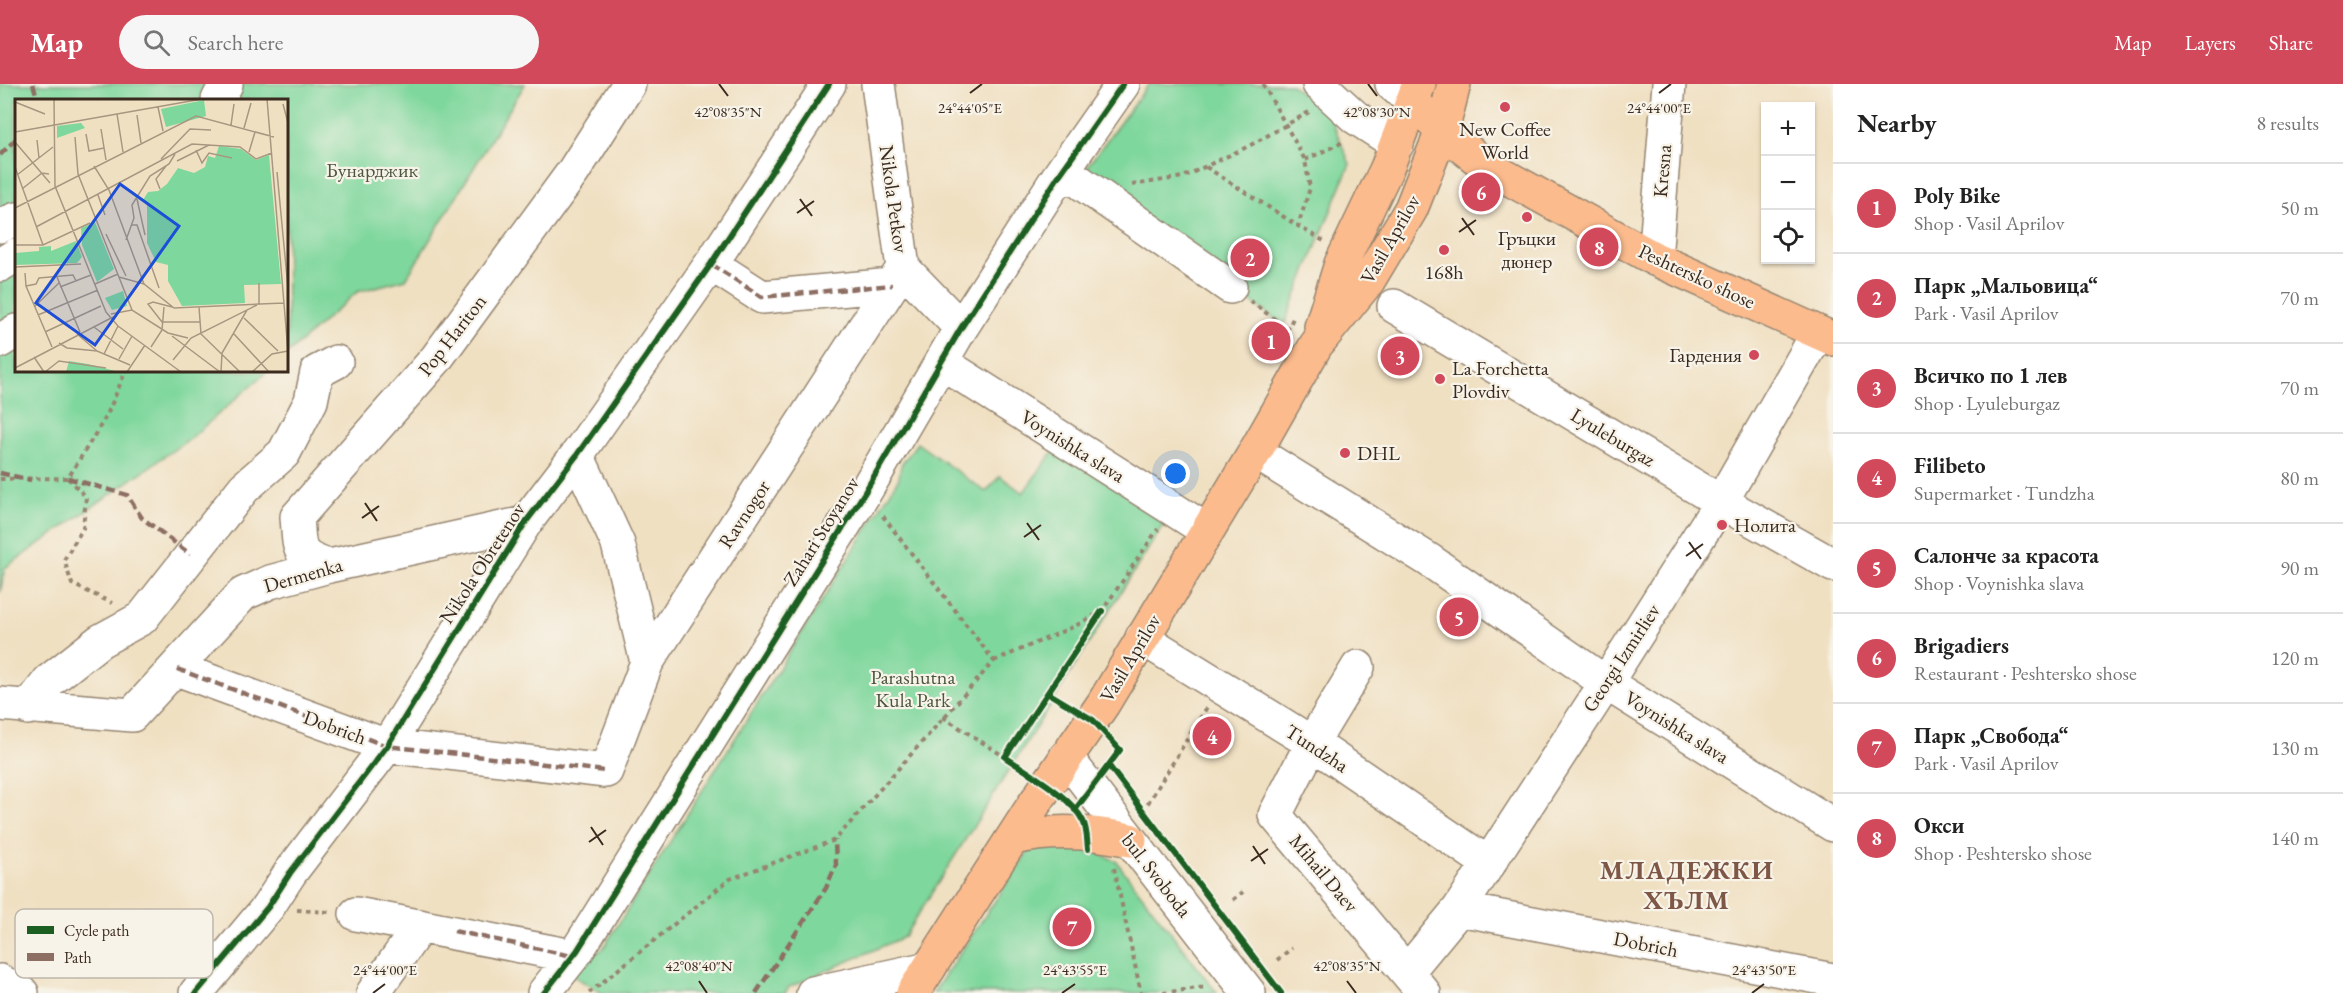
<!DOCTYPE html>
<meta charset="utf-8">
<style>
:root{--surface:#fff;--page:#f6f6f6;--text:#222;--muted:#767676;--line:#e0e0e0;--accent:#d1495b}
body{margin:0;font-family:"EB Garamond",serif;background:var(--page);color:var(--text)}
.controls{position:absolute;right:18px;top:18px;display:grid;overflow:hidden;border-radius:0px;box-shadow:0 2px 4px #0004}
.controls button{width:54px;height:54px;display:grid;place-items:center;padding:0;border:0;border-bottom:2px solid var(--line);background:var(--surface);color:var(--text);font:30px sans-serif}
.you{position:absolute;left:1176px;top:390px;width:21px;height:21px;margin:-15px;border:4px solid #fff;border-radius:50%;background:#1a73e8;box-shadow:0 0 0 9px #1a73e833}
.badge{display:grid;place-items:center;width:39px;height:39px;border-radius:50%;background:var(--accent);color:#fff;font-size:20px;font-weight:700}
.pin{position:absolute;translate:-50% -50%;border:3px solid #fff;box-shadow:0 2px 6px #0006}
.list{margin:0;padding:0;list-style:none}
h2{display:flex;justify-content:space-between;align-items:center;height:78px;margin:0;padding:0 24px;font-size:26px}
h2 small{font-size:20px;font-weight:400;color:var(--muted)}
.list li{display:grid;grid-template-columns:39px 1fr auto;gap:18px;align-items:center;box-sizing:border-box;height:90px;padding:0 24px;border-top:2px solid var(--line)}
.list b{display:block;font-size:22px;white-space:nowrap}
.list p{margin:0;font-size:20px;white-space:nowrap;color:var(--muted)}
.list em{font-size:20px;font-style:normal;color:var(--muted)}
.icon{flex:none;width:33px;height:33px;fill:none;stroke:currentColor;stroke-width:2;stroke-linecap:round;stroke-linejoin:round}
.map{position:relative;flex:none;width:1833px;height:909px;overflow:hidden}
header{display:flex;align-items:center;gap:36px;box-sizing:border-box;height:84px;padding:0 30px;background:var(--accent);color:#fff}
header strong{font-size:28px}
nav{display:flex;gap:33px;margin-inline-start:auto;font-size:21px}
.search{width:420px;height:54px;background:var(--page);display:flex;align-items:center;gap:15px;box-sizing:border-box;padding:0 21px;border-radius:33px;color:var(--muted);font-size:22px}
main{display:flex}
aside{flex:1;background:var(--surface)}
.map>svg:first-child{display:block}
</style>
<header>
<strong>Map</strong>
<div class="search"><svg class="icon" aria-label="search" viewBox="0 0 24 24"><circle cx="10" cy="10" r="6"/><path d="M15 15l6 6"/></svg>Search here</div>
<nav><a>Map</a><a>Layers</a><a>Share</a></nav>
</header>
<main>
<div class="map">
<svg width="1833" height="909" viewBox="0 0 1833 909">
<rect width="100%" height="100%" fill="#f7f3e8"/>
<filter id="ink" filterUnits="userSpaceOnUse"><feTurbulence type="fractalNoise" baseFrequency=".0167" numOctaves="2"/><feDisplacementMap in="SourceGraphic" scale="12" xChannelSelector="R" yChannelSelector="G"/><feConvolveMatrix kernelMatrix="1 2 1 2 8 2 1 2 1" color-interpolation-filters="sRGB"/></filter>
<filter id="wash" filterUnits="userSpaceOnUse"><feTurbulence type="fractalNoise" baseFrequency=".008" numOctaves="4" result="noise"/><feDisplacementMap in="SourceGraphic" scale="24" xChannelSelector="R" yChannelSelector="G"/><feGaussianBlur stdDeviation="1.35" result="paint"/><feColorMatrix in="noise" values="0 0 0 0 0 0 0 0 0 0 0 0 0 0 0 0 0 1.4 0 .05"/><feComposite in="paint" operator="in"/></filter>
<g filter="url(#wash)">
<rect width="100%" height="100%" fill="#f0e0c2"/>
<!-- green -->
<path fill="#7ed79c" stroke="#5c805d" stroke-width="1.5" d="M0,0h525l-119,195 -49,13 -70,62 -1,-254h-270v270l252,1 -76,66 -187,131 -5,25z
M1149,0h142l40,35 19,45 -66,161 -207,-145z
M917,359l69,49 14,-16 23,17 32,-44 112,70 -263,418 -115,50 -4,6h-183l-29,-17 13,-19 16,-7 297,-472 2,-13z
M1075,758l41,19 101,132h-284l95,-141 16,-9z"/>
</g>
<g filter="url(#ink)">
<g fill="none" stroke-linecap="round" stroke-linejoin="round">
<!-- minor casing -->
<g stroke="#968570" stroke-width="36">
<path id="minor" d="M878,0l25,184 58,60
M1319,0l36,33 42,27
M1392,0l21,18
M218,16l8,-16
M1058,93l19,3 153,107
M0,142l16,-7
M1655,175l14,-175
M711,180l51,33 130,-12
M0,181l16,-10
M1394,222l327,196 112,63
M0,257l16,-10
M941,278l265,168
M1255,368l174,108 177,123 227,142
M577,371l41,89 29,118
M329,482c-34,-10 -29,-17 -32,-49l139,-158 137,-187 56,-88
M1142,554l170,105 177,121
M1358,583l-46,76 -37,72 149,178
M177,585l210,77 219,25 41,-109 256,-394
M0,620l132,11 111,-121 27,-12 59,-16 196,-43
M28,624l21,-27 51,-40 42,-23 102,-130 40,-35 27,-52 6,-29 19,-10
M1066,673l183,236
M1459,825l374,71
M356,830l216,42
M1407,888l52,-63 147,-226 115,-181 97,-169
M0,897l22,12
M196,909l72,-86 22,-34 97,-127 138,-223 52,-68 134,-191 118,-180
M373,909l47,-67
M544,909l33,-42 288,-459 96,-164 97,-151 65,-93
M813,909l116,-25"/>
</g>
<!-- major casing -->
<g stroke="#968570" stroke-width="36">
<path id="major" d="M1413,18l29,29 46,36 167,92 178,80
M1321,243l20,-63 46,-96 32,-84
M1013,754c40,-9 77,-7 117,2
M913,909l120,-187 70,-102 152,-252 61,-107 52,-64 43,-72 31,-78 12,-47"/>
</g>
<!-- path -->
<path stroke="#968570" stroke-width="4" stroke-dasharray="4.5 4.5" stroke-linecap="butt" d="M1263,0l42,76 5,28 -12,38 26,15
M1305,76l38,-18
M1206,83l92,59
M1132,101l51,-8 66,-31 60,-34
M1250,217l38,28 5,-11
M68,394l18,19 -3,31 -19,32 8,24 40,19
M0,395l68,-1 39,-63 19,-45
M994,577l81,-35 27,-15 56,-82
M943,633l62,40
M1143,727l64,-104
M1114,784l27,125
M1233,816l10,-8
M297,826l32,2
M1277,876l15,-12
M589,909l141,-114 105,-39 159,-179 -112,-146
M1163,909l42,-6"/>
<!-- minor -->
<use href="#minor" stroke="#fff" stroke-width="33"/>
<!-- major -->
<use href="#major" stroke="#fbbb8d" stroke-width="33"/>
<!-- quiet -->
<path stroke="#8d6e63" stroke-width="4.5" stroke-dasharray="9 4.5" stroke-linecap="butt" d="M33,0l5,16
M0,71l16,-16
M711,180l51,33 130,-12
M0,389l31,7
M68,394l59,17 15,23 48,36
M177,585l210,77 219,25
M454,847l118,25
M756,909l70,-105 10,-23 -1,-25"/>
<!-- cycleway casing -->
<g stroke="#f7f3e8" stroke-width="10">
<path id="cycleway" d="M1048,609l45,27 27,30 -45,60
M1109,682l172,227
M1088,765c-1,-8 -1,-21 -5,-28 -12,-25 -55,-48 -78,-64l97,-146
M196,909l72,-86 22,-34 97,-127 138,-223 52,-68 134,-191 118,-180
M544,909l33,-42 288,-459 96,-164 97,-151 65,-93"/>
</g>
<!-- cycleway -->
<use href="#cycleway" stroke="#1b5e20" stroke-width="6"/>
</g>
</g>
<!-- ticks -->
<path fill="none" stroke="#3b2a1e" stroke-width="2" d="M719,0l9,12M1368,0l9,12M970,9l12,-9M1659,9l12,-9M800,115l12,17M797,129l17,-12M1462,134l12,17M1459,148l17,-12M365,419l12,18M362,434l17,-12M1027,439l12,17M1024,453l17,-12M1689,458l12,17M1686,472l17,-12M591,743l12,18M589,758l17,-12M1253,762l12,18M1251,777l17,-12M699,897l8,12M1347,897l9,12M373,909l12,-9M1062,909l13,-9M1752,909l12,-9"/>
<!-- markers -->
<g fill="#d1495b" stroke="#f7f3e8" stroke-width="2">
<circle cx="1505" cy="23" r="6"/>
<circle cx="1527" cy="133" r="6"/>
<circle cx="1444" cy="166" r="6"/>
<circle cx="1754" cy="271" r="6"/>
<circle cx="1440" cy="295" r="6"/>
<circle cx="1345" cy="369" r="6"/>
<circle cx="1722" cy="441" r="6"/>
</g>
<g text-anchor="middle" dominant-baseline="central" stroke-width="4.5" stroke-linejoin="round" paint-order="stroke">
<!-- poi labels -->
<g font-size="20" fill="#3b2a1e" stroke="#f7f3e8">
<text x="1505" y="45">New Coffee<tspan x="1505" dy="23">World</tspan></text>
<text x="1527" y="154">Гръцки<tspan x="1527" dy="23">дюнер</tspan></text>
<text x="1444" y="188">168h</text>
<text x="1742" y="271" text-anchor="end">Гардения</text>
<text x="1452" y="284" text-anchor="start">La Forchetta<tspan x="1452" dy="23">Plovdiv</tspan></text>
<text x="1357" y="369" text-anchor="start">DHL</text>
<text x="1734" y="441" text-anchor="start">Нолита</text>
</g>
<!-- park labels -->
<g font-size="20" fill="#4c553e" stroke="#f7f3e8">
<text x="372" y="86">Бунарджик</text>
<text x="913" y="593">Parashutna<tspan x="913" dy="23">Kula Park</tspan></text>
</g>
<!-- street labels -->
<g font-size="20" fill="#3b2a1e" stroke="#f7f3e8">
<text transform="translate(1662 87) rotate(-85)">Kresna</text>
<text transform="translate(894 115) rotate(82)">Nikola Petkov</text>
<text transform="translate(1390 155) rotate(-60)">Vasil Aprilov</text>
<text transform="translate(1697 192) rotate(25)">Peshtersko shose</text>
<text transform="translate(452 251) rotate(-52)">Pop Hariton</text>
<text transform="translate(1613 353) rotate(31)">Lyuleburgaz</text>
<text transform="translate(1073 362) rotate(32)">Voynishka slava</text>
<text transform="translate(744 430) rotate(-57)">Ravnogor</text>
<text transform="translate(821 447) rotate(-58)">Zahari Stoyanov</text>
<text transform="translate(482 479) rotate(-57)">Nikola Obretenov</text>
<text transform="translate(303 491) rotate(-16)">Dermenka</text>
<text transform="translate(1130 574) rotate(-59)">Vasil Aprilov</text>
<text transform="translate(1621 574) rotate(-57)">Georgi Izmirliev</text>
<text transform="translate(335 643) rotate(20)">Dobrich</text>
<text transform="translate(1677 643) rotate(32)">Voynishka slava</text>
<text transform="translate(1317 664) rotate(33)">Tundzha</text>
<text transform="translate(1324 789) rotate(50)">Mihail Daev</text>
<text transform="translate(1157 791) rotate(52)">bul. Svoboda</text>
<text transform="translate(1646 860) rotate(11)">Dobrich</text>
</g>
<!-- district labels -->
<g font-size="26" font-weight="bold" letter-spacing="1.5" fill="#7f5746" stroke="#f7f3e8">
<text x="1687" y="786">МЛАДЕЖКИ<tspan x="1687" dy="30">ХЪЛМ</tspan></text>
</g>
</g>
<!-- overview -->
<g transform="translate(15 15)">
<rect width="273" height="273" fill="#f0e0c2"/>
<path d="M189,1l2,16 -40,11 -5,-18zM66,24l4,5 -28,10v-12zM204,47l22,3 15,11 13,-5 12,129 -37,1 1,18 -63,3 -14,-25v-16l-12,-3 -9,-19v-39l-4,-4 5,-8 10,-1 9,-7 11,-16 16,5 11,-6 3,-11 7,2zM80,123l19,47 -17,13 -15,-37 -1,-17zM61,142l6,16 -5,6 -62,2v-12l24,-2v-4l12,-1v5zM108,192l4,15 -15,4 -7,-12zM54,262l19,3 31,8h-53z" fill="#7ed79c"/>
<path fill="none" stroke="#a89780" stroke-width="1.5" d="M39,0l1,87 51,126 12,14 63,46M252,0l21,253M0,3l30,12M268,5l5,19M143,8l5,24M102,15l6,38M122,16l4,28M216,26l3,-21M229,29l7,-25M86,30l5,31M0,33l187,-33M71,35l3,17 15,-3M60,38l3,37 54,136M22,41l2,18M0,43l35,41M181,51l6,13 7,-10 23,5M234,53l6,-20M146,60l29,-30 21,1M162,62l32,-16M79,67l15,24 35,94M0,68l28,78M262,73l11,116M2,76l36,-28M7,90l20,-16 7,1M145,90l-4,-10 10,-13M83,96l7,20M122,100l8,36M0,109l181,-92 78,21M117,126h5l22,63M21,128l156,-83 48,3 16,12 16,-6M91,135l20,42M111,141l8,-22 -2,-13 18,-29 19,-12 6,-10M0,146h28l47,-22M0,168l66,-3M10,174l1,13 26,61M42,178l23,55M104,178l25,7 30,24 110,-5M244,184v21M80,185l23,-10M11,187l10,-2 3,-6 34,-3 3,6M45,188l31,-12M20,207l24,-23M157,208l-19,-5 -5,2 14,18h38M184,208l2,27 39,38M96,215l21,-4 36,23 20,5M23,216l60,-25M229,219l34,33M79,228l29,22M30,233l56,-26M62,235l20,17M219,235l35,38M157,237l48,36M44,244l8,5 30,3 33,14M136,248l11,-17 2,-23M89,255l14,-28M19,258l10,15M104,260l13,-23M158,261l18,-22 66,-33M0,269l98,-51M30,273l14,-11 47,7M112,273l18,-27M206,273l1,-19 25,-43M237,273l20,-18 16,-3"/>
<path fill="#1d4ed8" fill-opacity="0.15" stroke="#1d4ed8" stroke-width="3" d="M105,85l59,42 -84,119 -59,-42z"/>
<rect width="273" height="273" fill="none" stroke="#3b2a1e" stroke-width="3"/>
</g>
<!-- legend -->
<rect x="15" y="825" width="198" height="69" rx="9" fill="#f7f3e8" stroke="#bfb7ab" stroke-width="1.5"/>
<rect x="27" y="842" width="27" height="8" fill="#1b5e20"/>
<rect x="27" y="869" width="27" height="8" fill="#8d6e63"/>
<g font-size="16" fill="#3b2a1e">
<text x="64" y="852">Cycle path</text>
<text x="64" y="879">Path</text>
</g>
<g font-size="15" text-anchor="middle" fill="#3b2a1e" stroke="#f7f3e8" stroke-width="4.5" stroke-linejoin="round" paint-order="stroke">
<text x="970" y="29">24°44'05"E</text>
<text x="1659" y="29">24°44'00"E</text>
<text x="728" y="33">42°08'35"N</text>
<text x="1377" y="33">42°08'30"N</text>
<text x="699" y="887">42°08'40"N</text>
<text x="1347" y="887">42°08'35"N</text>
<text x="385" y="891">24°44'00"E</text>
<text x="1075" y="891">24°43'55"E</text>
<text x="1764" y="891">24°43'50"E</text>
</g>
</svg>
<div class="controls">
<button>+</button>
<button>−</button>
<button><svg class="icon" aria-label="locate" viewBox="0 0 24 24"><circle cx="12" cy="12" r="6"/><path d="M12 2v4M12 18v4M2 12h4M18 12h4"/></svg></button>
</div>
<div class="you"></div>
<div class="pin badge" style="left:1271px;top:257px">1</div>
<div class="pin badge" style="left:1250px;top:174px">2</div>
<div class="pin badge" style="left:1400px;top:272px">3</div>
<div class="pin badge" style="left:1212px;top:652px">4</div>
<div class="pin badge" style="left:1459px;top:533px">5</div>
<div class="pin badge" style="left:1481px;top:108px">6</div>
<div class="pin badge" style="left:1072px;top:843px">7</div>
<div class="pin badge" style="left:1599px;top:163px">8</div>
</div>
<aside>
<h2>Nearby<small>8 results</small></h2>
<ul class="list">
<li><span class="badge">1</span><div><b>Poly Bike</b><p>Shop · Vasil Aprilov</p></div><em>50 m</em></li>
<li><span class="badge">2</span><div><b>Парк „Мальовица“</b><p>Park · Vasil Aprilov</p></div><em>70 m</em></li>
<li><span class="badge">3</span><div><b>Всичко по 1 лев</b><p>Shop · Lyuleburgaz</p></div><em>70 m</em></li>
<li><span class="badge">4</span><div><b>Filibeto</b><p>Supermarket · Tundzha</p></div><em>80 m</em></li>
<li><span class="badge">5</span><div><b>Салонче за красота</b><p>Shop · Voynishka slava</p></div><em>90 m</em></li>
<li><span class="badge">6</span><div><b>Brigadiers</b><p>Restaurant · Peshtersko shose</p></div><em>120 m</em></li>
<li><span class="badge">7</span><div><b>Парк „Свобода“</b><p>Park · Vasil Aprilov</p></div><em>130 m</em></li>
<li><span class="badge">8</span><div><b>Окси</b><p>Shop · Peshtersko shose</p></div><em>140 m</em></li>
</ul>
</aside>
</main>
